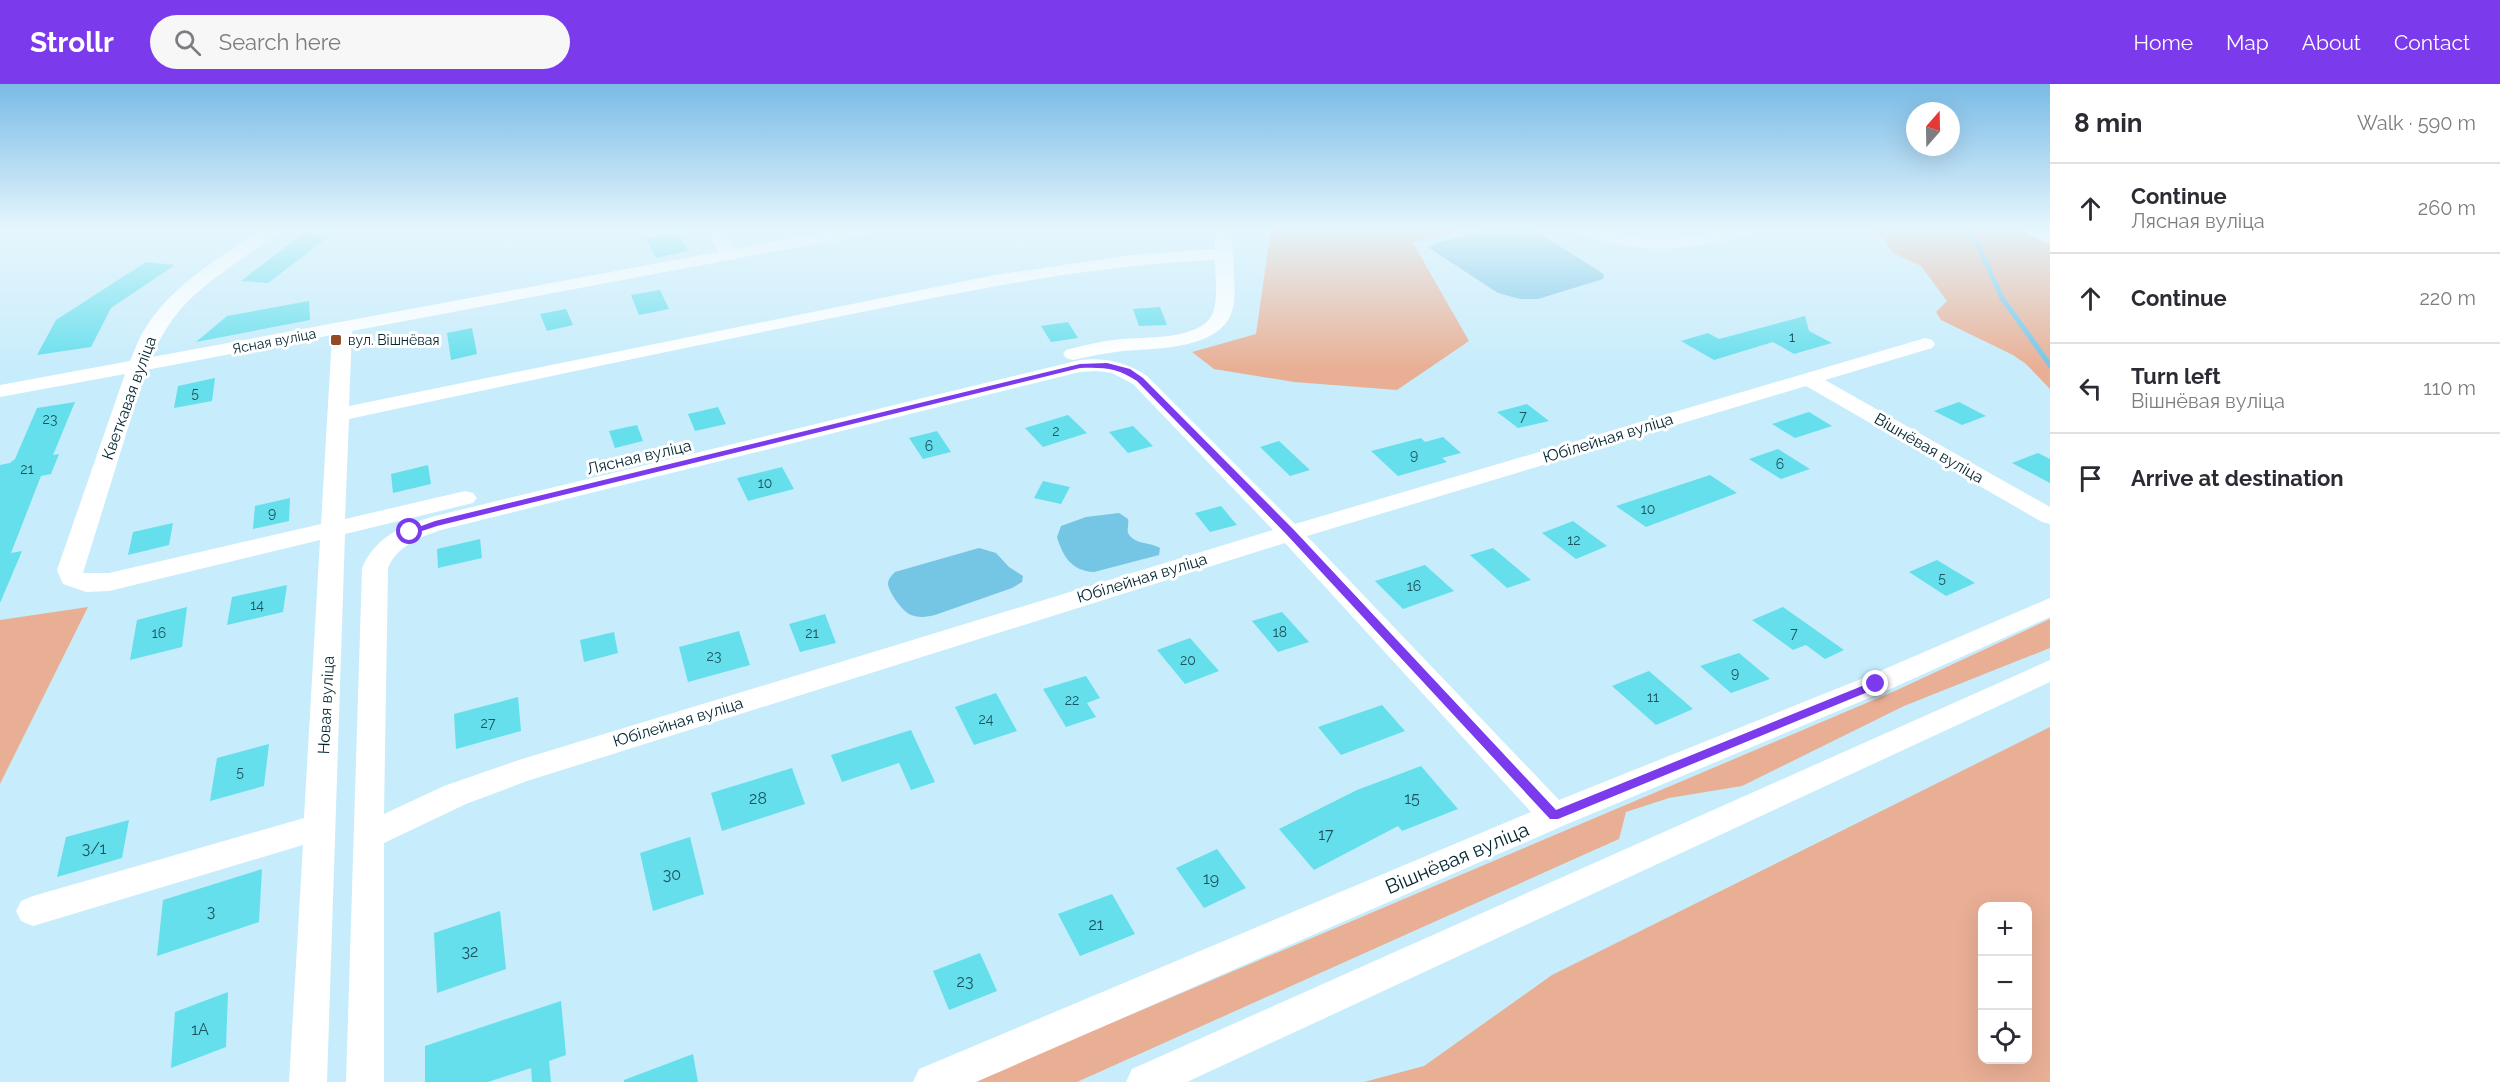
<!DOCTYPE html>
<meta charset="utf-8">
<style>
:root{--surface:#fff;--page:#f7f7f7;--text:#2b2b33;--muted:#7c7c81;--line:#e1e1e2;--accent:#7c3aed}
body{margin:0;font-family:Raleway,sans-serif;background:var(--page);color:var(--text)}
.controls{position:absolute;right:18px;bottom:18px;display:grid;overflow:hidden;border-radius:12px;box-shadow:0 6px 24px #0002}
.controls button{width:54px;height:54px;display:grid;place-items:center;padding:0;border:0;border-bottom:2px solid var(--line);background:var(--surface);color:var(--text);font:30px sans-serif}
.compass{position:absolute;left:1906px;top:18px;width:54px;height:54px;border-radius:50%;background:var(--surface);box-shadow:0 6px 24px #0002;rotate:20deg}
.stop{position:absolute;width:18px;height:18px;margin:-14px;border:4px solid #7c3aed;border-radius:50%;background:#fff}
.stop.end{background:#7c3aed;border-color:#fff;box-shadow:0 2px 6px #0008}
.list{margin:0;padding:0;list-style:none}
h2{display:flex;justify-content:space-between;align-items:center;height:78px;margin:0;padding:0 24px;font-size:26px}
h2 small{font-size:20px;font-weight:400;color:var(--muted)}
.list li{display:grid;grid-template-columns:39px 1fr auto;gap:18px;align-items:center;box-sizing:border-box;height:90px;padding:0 24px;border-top:2px solid var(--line)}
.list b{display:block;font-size:22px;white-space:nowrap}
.list p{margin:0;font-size:20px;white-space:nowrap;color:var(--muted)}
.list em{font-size:20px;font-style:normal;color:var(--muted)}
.icon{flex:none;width:33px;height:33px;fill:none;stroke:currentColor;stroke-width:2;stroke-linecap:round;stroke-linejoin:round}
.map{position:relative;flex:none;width:2050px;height:998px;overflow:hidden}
header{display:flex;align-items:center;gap:36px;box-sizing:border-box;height:84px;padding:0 30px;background:var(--accent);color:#fff}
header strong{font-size:28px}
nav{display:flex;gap:33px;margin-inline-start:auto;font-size:21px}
.search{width:420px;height:54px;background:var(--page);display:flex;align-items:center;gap:15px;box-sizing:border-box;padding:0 21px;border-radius:33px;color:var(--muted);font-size:22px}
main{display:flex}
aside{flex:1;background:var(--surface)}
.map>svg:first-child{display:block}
</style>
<header>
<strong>Strollr</strong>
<div class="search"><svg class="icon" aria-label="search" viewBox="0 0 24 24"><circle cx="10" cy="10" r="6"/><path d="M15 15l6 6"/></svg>Search here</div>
<nav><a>Home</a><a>Map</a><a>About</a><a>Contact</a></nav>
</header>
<main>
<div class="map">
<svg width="2050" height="998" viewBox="0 0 2050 998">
<rect width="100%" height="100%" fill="#c7ecfb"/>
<!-- green -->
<path fill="#e9af95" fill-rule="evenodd" d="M1271,145h195l-53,14 56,98 -72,49 -103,-8 -80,-13 -22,-17 64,-18z
M1867,145h156l27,15v145l-24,-25 -13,-9 -72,-35 -5,-8 11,-11 -26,-35 -28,-13 -9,-14z
M88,523l-88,177v-164z
M2050,535v29l-146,58 -162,80 -73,12 -43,14 -7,27 -542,243h-105l925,-392z
M2050,643v355h-686l60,-16 128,-91zM1982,822h46v154h-46z"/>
<!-- water -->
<path fill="#75c5e4" d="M1487,145h45l67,42 5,4 -1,4 -65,20h-18l-22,-6 -69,-45 7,-5z
M1119,429l9,6c1,4 -1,10 0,14 6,12 23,9 32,15l-1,7 -65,17c-22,-1 -31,-15 -37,-35l4,-11 25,-9z
M979,464l17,5 13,14 14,9 -1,6 -10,6 -77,27c-8,2 -16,3 -24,0 -8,-3 -22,-22 -23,-31 0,-5 4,-9 7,-12z"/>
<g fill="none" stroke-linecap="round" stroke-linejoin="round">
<!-- stream -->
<path stroke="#75c5e4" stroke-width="5" d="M1964,145l14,16 24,53 48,67"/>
</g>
<!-- building -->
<path fill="#65dfec" d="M304,149l27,2 -63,48 -27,-2z
M678,149l10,18 -32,7 -10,-19z
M146,178l29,3 -64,43 -20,39 -54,8 19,-35z
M660,206l9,19 -30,6 -8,-20z
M309,217l1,19 -114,22 31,-26z
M1160,223l7,18 -28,1 -6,-17z
M566,225l7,16 -26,6 -7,-17z
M1805,232l4,15 23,12 -38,11 -21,-12 -59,18 -33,-19 27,-8 11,6z
M1068,238l10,16 -27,4 -10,-16z
M472,244l5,26 -26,6 -4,-27z
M215,294l-3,23 -38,7 4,-22z
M75,318l-22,53 6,-1 -8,20 -10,2 -30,77 11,-2 -22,52v-138l10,-2 5,-4 22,-51z
M1959,318l27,14 -24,9 -28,-14z
M1527,320l22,17 -31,7 -21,-16z
M718,323l8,17 -31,7 -7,-17z
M1809,328l23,14 -37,12 -23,-14z
M1068,331l19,18 -44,14 -18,-19z
M637,341l6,16 -28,7 -6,-17z
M1133,342l20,20 -25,7 -19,-21z
M937,347l14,21 -28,7 -14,-21z
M1443,353l18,16 -19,5 5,4 -49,14 -27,-25 50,-13 4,4z
M1279,357l31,29 -20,6 -30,-29z
M1778,365l32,20 -29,10 -32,-20z
M2038,369l12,6v24l-38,-20z
M428,381l3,19 -38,9 -2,-19z
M782,383l12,22 -46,12 -11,-23z
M1710,391l27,18 -91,34 -30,-21z
M1043,397l27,6 -9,17 -27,-6z
M290,414l-1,23 -36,8 2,-23z
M1221,422l16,19 -27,7 -15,-19z
M1573,437l34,25 -31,13 -34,-26z
M173,439l-4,22 -41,10 5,-23z
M480,455l2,19 -44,10 -1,-19z
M1493,464l38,32 -24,8 -37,-33z
M1937,476l38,23 -29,13 -37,-24z
M1425,481l29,26 -51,18 -28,-28z
M287,501l-4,27 -56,13 5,-28z
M187,523l-5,40 -52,13 7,-40z
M1783,523l61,43 -19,9 -19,-14 -13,5 -41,-30z
M1282,528l27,30 -31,10 -26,-31z
M825,530l11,29 -36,9 -11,-28z
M739,547l11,34 -62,17 -9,-35z
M614,548l4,21 -34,9 -4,-22z
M1190,554l29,33 -34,13 -28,-34z
M1739,569l31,26 -39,14 -31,-27z
M1649,587l44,38 -37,16 -44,-39z
M1086,592l14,22 -13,5 9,14 -30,10 -23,-38z
M996,609l21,38 -43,14 -19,-38z
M518,613l3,34 -65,18 -2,-35z
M1382,621l23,26 -64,24 -23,-28z
M911,646l24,52 -24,8 -12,-27 -57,19 -11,-27z
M269,660l-5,42 -54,15 7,-43z
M1421,682l37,43 -56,22 -4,-5 -84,44 -35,-41 78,-39z
M792,684l13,36 -83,27 -11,-38z
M129,736l-7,38 -65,19 9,-40z
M690,753l14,57 -51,17 -13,-58z
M1217,765l29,39 -42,20 -28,-40z
M262,785l-3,53 -102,34 6,-56z
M1112,810l23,40 -55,22 -22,-42z
M500,827l6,58 -69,24 -3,-60z
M980,869l17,38 -48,19 -16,-39z
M228,908l-2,55 -55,21 4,-56z
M561,917l5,54 -17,6 2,21h-19l-1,-14 -43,14h-63v-36z
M693,970l5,28h-74v-2z"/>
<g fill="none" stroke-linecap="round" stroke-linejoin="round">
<!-- minor -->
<path fill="#fff" fill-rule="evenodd" d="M261,145h19c-8,11 -25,20 -36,28 -44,32 -70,48 -92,100l566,-105 -11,-23h16l11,20 108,-20h33l-8,5 -515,97 -3,75 646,-131 136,-20 84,-6v-20h16c1,20 6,62 2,79 -10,42 -76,40 -110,43 -17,2 -33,5 -50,9l-7,-2 -3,-4 3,-4c18,-5 36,-9 55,-11 24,-2 78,1 91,-24 7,-15 3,-39 3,-55 -125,5 -246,31 -368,55 -167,33 -332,69 -498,104l-4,100 120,-28 8,2 4,5 -4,5 -128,31 -18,548h-38l14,-237 -270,81 -12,-5 -5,-10 5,-10 12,-5 271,-78 16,-278 -211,51 -23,1 -23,-8 -6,-14 68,-196 -125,23v-12l130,-24c5,-11 9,-24 16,-34 27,-43 74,-69 115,-98zM332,251l-11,189 -212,49h-26l63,-203z
M1576,145c7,0 16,-1 23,0 24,3 38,11 65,10 32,-1 62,-12 93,-10l-2,4c-71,17 -106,24 -177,0z
M2024,145h19l7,4v12l-24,-12z
M1925,254l7,2 3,4 -3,4 -107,32 225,127v17l-8,-2 -236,-136 -499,150 252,264 307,-123 184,-79v19l-164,74 -321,134 -589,257h-63l6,-13 612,-257 -246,-269 -758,238 -61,23 -82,39v239h-38l16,-514c14,-32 41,-43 73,-52l645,-156c24,-3 47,2 67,16l148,148zM1096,287l16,2 21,11 140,146 -754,230 -75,26 -60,28 4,-246c9,-22 32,-31 53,-38l639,-158z
M2050,576v22l-863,400h-61l6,-13z"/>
</g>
<!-- sky -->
<linearGradient id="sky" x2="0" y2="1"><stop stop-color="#7abbe6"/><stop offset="0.51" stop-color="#e6f6fd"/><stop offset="1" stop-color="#e6f6fd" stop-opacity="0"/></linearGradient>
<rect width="2050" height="284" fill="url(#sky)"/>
<!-- route -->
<path fill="#7c3aed" d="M1107,279l23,6 13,9 151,152 262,280 316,-128h8l1,2 -1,3 -322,132h-8l-263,-284 -150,-154c-19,-13 -34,-14 -57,-13l-643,158 -27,9 -5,-3 30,-11 645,-157z"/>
<!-- markers -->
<rect fill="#924a27" stroke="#fff" stroke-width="2" x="330" y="250" width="12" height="12" rx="3"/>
<g text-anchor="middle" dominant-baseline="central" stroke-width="6" stroke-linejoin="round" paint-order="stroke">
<!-- number labels -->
<g font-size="14" fill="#1b545f">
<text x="1792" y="253">1</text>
<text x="195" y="309">5</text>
<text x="1523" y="332">7</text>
<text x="50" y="335">23</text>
<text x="1056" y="347">2</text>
<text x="929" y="362">6</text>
<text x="1414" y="371">9</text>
<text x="1780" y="380">6</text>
<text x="27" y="385">21</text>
<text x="765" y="399">10</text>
<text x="1648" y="425">10</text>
<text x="272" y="429">9</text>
<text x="1574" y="456">12</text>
<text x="1942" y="494">5</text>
<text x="1414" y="502">16</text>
<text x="257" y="521">14</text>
<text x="1280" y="548">18</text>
<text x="159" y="549">16</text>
<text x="812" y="549">21</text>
<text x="1794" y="549">7</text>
<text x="714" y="572">23</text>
<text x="1188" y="576">20</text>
<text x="1735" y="589">9</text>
<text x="1653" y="613">11</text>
<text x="1072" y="616">22</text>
<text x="986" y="635">24</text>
<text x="488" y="639">27</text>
<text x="240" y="688">5</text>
</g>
<!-- far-poi labels -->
<g font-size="14" fill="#022530" stroke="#fff" text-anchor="start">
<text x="348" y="256">вул. Вішнёвая</text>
</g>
<!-- far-street labels -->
<g font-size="14" fill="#022530" stroke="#fff">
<text transform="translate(274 257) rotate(-11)">Ясная вуліца</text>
</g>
<!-- street labels -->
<g font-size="16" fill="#022530" stroke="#fff">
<text transform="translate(129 314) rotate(-70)">Кветкавая вуліца</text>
<text transform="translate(1608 354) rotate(-17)">Юбілейная вуліца</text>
<text transform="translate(1929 364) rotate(30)">Вішнёвая вуліца</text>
<text transform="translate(639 373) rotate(-13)">Лясная вуліца</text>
<text transform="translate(1142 494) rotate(-17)">Юбілейная вуліца</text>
<text transform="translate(326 621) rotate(-87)">Новая вуліца</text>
<text transform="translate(678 638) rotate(-17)">Юбілейная вуліца</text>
</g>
<!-- near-number labels -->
<g font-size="16" fill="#1b545f">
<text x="758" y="714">28</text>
<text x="1412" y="714">15</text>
<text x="1326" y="750">17</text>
<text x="94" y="764">3/1</text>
<text x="672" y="790">30</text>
<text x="1211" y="794">19</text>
<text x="211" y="827">3</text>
<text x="1096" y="840">21</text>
<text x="470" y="867">32</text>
<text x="965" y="897">23</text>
<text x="200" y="945">1А</text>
</g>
<!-- near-street labels -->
<g font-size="20" fill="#022530" stroke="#fff">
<text transform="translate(1457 774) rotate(-23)">Вішнёвая вуліца</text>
</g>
</g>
</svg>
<div class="controls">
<button>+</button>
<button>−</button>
<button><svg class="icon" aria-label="locate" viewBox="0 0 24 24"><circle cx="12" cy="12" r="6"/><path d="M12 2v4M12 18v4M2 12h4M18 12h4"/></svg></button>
</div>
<svg class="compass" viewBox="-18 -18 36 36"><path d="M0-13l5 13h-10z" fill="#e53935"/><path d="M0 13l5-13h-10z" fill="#7c7c81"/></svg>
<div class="stop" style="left:410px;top:448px"></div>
<div class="stop end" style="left:1876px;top:600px"></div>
</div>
<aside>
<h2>8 min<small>Walk · 590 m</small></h2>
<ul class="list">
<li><svg class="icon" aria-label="ahead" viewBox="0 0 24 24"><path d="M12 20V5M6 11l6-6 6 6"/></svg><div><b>Continue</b><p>Лясная вуліца</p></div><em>260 m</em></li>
<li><svg class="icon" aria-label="ahead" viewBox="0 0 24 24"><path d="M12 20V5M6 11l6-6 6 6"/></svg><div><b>Continue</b></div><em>220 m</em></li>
<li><svg class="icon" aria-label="left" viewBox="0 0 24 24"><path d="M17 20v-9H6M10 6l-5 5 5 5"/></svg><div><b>Turn left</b><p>Вішнёвая вуліца</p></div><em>110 m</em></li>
<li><svg class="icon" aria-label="arrive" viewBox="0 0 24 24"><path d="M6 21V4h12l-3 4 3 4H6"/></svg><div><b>Arrive at destination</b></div></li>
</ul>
</aside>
</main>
